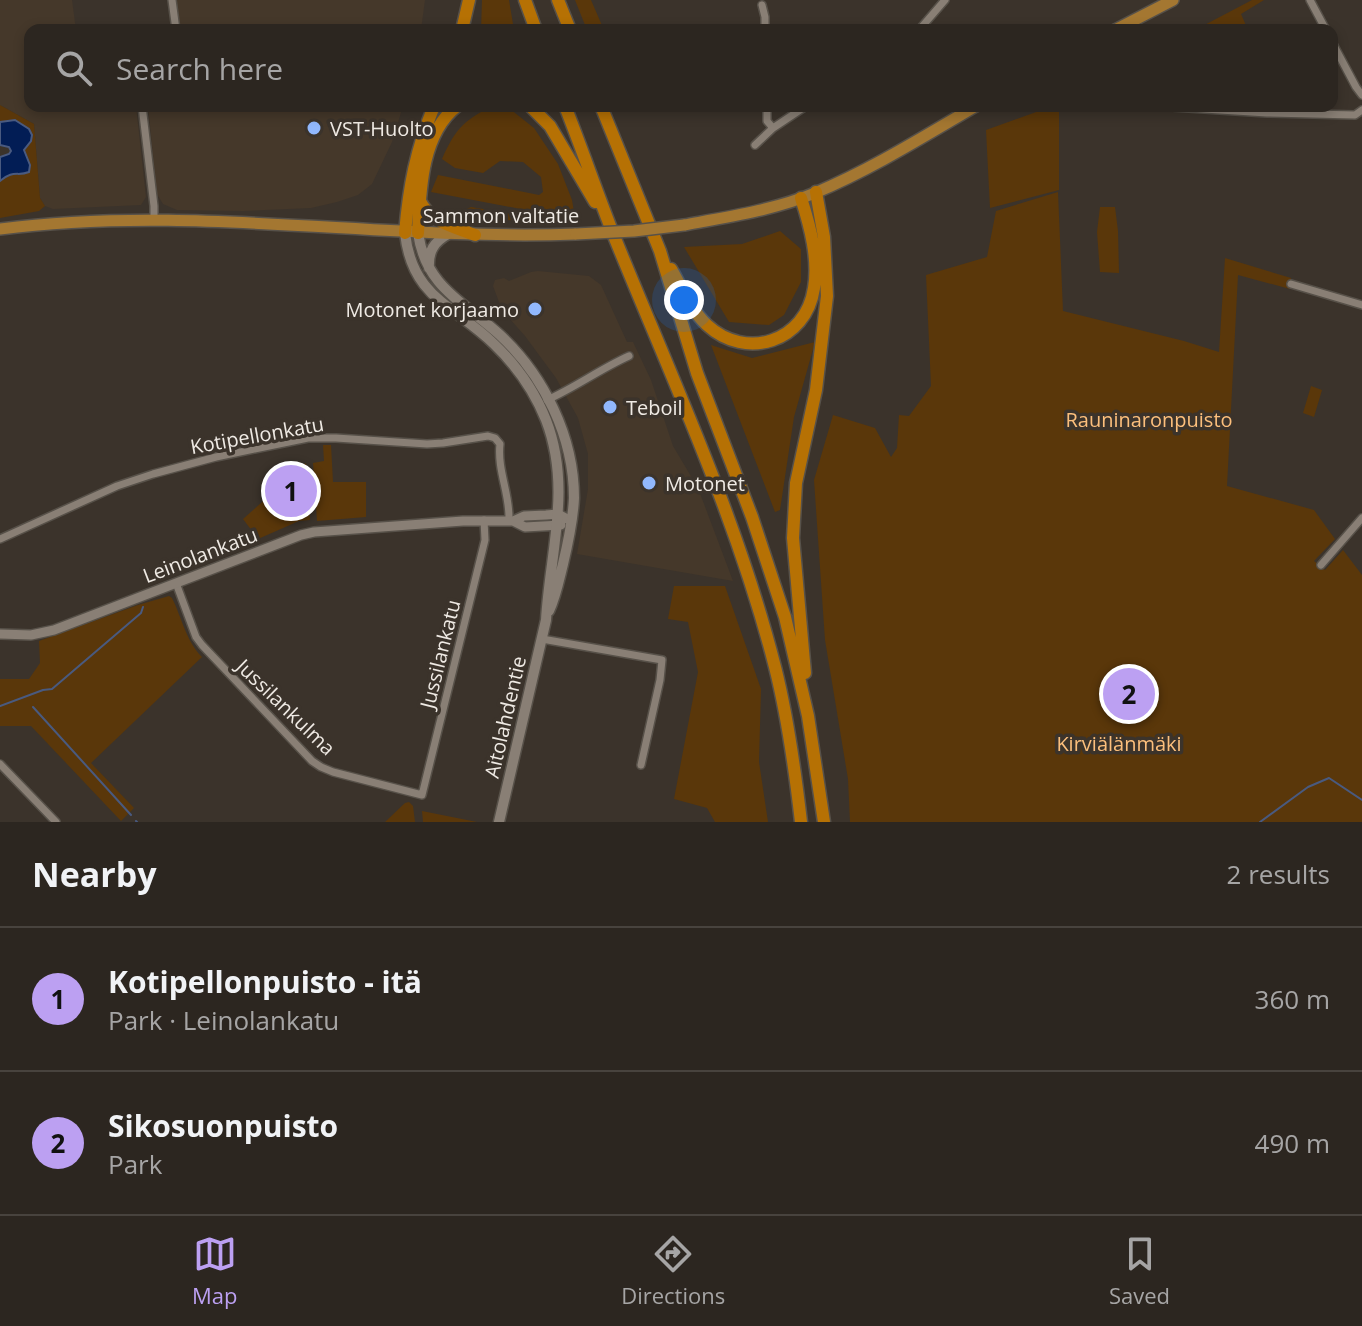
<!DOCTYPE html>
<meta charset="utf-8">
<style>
:root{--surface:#2c2620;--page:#342e29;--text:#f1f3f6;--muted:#a6a5a5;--line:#48433e;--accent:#bca0f2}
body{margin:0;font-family:"Open Sans",sans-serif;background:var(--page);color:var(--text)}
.you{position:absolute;left:684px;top:300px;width:28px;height:28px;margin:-20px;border:6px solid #fff;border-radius:50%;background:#1a73e8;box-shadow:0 0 0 12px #1a73e833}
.badge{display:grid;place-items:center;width:52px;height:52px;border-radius:50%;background:var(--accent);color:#111;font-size:26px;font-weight:700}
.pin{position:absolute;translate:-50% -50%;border:4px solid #fff;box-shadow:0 2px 8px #0006}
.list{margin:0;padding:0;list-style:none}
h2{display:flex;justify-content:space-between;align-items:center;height:104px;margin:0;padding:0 32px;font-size:34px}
h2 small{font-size:26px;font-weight:400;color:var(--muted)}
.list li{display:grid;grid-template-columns:52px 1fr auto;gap:24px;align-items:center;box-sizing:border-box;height:144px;padding:0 32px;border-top:2px solid var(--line)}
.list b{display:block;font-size:30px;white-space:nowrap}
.list p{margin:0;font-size:26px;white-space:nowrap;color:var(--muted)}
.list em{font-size:26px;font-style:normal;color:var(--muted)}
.icon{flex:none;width:44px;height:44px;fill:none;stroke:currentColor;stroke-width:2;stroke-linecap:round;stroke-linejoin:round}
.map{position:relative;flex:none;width:1362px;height:822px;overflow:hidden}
.search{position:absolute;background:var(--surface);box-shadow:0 4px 12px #0003;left:24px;right:24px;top:24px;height:88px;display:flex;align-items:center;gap:20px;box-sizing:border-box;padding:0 28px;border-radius:16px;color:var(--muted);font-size:30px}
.sheet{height:392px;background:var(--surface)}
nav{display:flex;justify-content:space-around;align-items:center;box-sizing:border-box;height:112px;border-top:2px solid var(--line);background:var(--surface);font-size:22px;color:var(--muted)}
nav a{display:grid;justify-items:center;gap:4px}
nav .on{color:var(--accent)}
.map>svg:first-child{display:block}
</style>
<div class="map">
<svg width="1362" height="822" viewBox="0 0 1362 822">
<rect width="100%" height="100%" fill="#3b332b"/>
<!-- built -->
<path fill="#45382a" d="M0,0h72l4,30h-46v76h106l10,91 -5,8 -88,4 -8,-3 -5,-8 -6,-74 -34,-19z
M172,0h253l-4,30h-246z
M148,106h255l-11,36 -20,42 -14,11 -21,7 -26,6 -68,3 -66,-1 -14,-6 -6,-10z
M538,271l51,5 12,9 26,57h6l18,38 22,66 25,42 35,93 -156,-27 11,-65v-35l-10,-36 -22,-40 -31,-42 -23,-26 -9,-24 2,-6 9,-2 5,3 22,-9z"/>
<!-- green -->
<path fill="#5a370a" d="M482,0h27l5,30h-33z
M575,0h16l13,30h-17z
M1252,0h12l-23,14 7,16h-53z
M0,105l34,19 6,74 5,8 -6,5 -39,7v-37c8,-7 13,-9 25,-7l5,-9 -6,-15 7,-9 -16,-21 -15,2z
M1053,106h6v84l-69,18 -4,-78z
M489,108l21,1 24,19 24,36 14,36 2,12 -6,6 -137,-26 7,-17 101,20 4,-3 -2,-15 -18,-15 -23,-1 -17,12 -28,-5 -13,-9c12,-27 20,-38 47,-51z
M1058,192l5,119 121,30 35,11 6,-94 66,20 -1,11 -52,-14 -11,211 87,24 21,29 -21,22 11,9 18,-20 19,25v247h-512l-2,-43 -23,-139 -11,-160 19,-65 42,13 16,29 6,-9 2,-33 10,1 22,-30 -5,-111 61,-18 9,-46z
M471,207l54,9 1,5 -76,-4z
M1100,207h15l3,24 1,42 -19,-1 -3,-40z
M780,231l21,18v33l-17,33 -15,10 -40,-3 -45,-75 58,-3z
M815,342l-21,75 -14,93 -5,2 -64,-167 41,13z
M1311,386l11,4 -8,27 -11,-4z
M323,445h8l2,37h33v35l-49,4 -4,-58 11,-2z
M306,463l4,57 -11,1 -41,18 -15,-20z
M674,586h51l36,103 -2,73 9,60h-53l-8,-14 -33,-9 24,-127 -10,-50 -20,-3z
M169,596l3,2c10,20 14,43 30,59l-111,106 43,45 -13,13 -90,-95h-31v-47h29l11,-16 -1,-22 99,-36z
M409,802l4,4 2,16h-30l20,-19z
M422,811l55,11h-54z"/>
<!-- water -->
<path fill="#021d55" stroke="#495a80" stroke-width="2" d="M15,120l14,9 3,6 -1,6 -7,9 6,15 -1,7c-12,5 -15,-3 -29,9v-24l9,-3 2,-3 -2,-4 -9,-2v-23z"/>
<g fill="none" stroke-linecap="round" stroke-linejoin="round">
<!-- stream -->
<path stroke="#495a80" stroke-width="2" d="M0,706l43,-16 9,-1 89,-76 2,-6
M33,707l98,108
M136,821l1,1
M1260,822l48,-35 21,-9 33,22"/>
<!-- minor casing -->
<g stroke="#575149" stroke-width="10">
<path id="minor" d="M172,0l4,30
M1310,0l16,30
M762,5l3,12v13
M919,30l26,-30
M1332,42l24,45 6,8
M142,106l12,100v13
M767,106v15l6,7
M1157,106l110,7 88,2 7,-5
M755,145l18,-17 33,-22
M1291,284l71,21
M547,400c29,-13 53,-31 82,-44
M0,539l117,-53 36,-12 63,-17 92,-19h28l91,6 16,-1 45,-7 7,2 5,6c-3,26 10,50 9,76
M1321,565l41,-47
M176,583l20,54 6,8 110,116 9,6 12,5 89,23 63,-255 -1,-20
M542,639l120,21 -2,20 -19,85
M0,764l56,58"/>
</g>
<!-- tertiary casing -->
<g stroke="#575149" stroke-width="12">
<path id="tertiary" d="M513,521l12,6 36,-2
M0,634l31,1 23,-5 247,-95 13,-3 149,-11h50l11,-5 22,-1 12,-1 13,7"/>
</g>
<!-- secondary casing -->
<g stroke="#575149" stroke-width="13">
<path id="secondary" d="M405,233c7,65 49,72 89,111 22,21 40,46 52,76 26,67 4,132 0,200l-47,202
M418,233c8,55 46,69 82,102 44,41 74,102 74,163 -1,22 -6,45 -11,66 -4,16 -7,32 -14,47
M429,268c-1,-17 5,-26 19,-34"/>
</g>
<!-- primary casing -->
<g stroke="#575149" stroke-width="14">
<path id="primary" d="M1115,30l58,-30
M684,225c44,-8 90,-15 131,-32 57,-24 108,-56 161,-87
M0,229c192,-25 383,12 576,5"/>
</g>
<!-- motorway casing -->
<g stroke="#575149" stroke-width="15">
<path id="motorway" d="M525,0l11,30
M558,0l12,30
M462,30l7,-30
M530,106l20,20 45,76
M565,106c17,43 32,87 49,130 58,143 123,282 161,431 13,51 20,103 26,155
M601,106l59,145 37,122 55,144 33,100 23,99 16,106
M420,201c10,21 35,26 55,34
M405,233c4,-47 11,-83 29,-127
M418,233c2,-42 3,-99 39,-127
M671,269c11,19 19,40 36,56 39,36 99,17 107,-37 5,-29 -4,-62 -13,-90
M805,673l-12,-135 3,-55 20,-93 11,-94 -3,-59 -8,-45"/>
</g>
<!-- minor -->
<use href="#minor" stroke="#897f75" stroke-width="7"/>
<!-- tertiary -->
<use href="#tertiary" stroke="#897f75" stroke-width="9"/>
<!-- secondary -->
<use href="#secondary" stroke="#897f75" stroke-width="10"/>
<!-- primary -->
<use href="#primary" stroke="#a47731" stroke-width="11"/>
<!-- motorway -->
<use href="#motorway" stroke="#b67104" stroke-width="12"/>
<!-- primary-bridge casing -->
<g stroke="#575149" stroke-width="14" stroke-linecap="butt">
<path id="primary-bridge" d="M576,234l58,-3 50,-6"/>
</g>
<!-- primary-bridge -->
<use href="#primary-bridge" stroke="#a47731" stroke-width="11"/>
</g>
<!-- markers -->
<g fill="#91b8fd" stroke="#3b332b" stroke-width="3">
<circle cx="314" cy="128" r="8"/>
<circle cx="535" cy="309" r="8"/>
<circle cx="610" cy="407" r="8"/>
<circle cx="649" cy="483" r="8"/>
</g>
<g text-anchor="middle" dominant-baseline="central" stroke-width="7" stroke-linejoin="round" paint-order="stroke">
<!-- poi labels -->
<g font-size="20" fill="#efeae4" stroke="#3b332b" text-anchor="start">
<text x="330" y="128">VST-Huolto</text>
<text x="519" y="309" text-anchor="end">Motonet korjaamo</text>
<text x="626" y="407">Teboil</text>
<text x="665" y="483">Motonet</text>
</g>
<!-- street labels -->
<g font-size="20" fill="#efeae4" stroke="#3b332b">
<text x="501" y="215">Sammon valtatie</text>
<text transform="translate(257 435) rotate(-10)">Kotipellonkatu</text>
<text transform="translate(200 555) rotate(-21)">Leinolankatu</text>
<text transform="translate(440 654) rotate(-76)">Jussilankatu</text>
<text transform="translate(286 707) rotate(44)">Jussilankulma</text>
<text transform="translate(505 717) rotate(-77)">Aitolahdentie</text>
</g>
<!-- park labels -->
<g font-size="20" fill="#fcbf7c" stroke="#3b332b">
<text x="1149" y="419">Rauninaronpuisto</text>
<text x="1119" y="743">Kirviälänmäki</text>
</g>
</g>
</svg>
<div class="you"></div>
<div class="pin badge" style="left:291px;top:491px">1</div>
<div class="pin badge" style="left:1129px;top:694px">2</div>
<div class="search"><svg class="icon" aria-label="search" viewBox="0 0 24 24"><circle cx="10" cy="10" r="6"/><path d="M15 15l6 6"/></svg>Search here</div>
</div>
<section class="sheet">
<h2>Nearby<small>2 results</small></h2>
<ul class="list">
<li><span class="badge">1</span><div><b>Kotipellonpuisto - itä</b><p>Park · Leinolankatu</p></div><em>360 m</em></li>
<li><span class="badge">2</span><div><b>Sikosuonpuisto</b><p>Park</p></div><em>490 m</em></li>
</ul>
</section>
<nav>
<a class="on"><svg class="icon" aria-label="map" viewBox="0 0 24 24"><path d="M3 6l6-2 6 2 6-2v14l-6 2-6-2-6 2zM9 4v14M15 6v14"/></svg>Map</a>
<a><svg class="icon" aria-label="directions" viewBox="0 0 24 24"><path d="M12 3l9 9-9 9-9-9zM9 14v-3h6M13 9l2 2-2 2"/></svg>Directions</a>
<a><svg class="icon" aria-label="saved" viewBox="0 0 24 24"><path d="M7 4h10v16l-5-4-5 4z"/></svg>Saved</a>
</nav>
